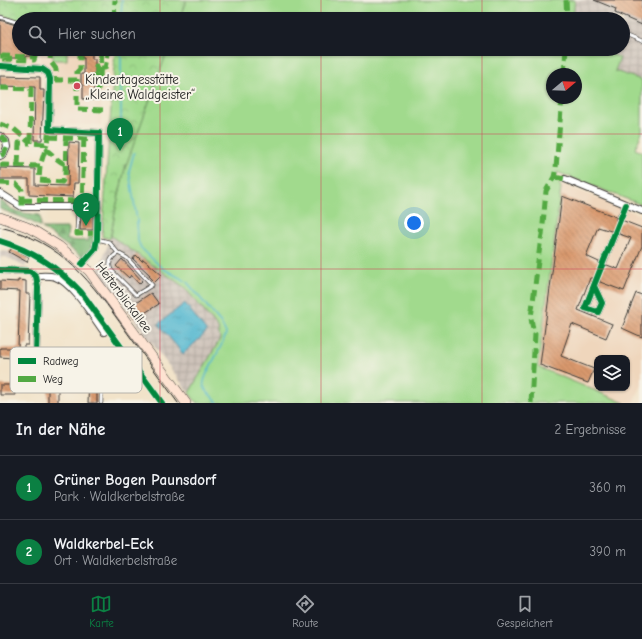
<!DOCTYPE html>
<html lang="de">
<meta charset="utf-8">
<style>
:root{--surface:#171b24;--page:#20242c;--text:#f1f3f6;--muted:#9ea1a6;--line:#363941;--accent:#0b8043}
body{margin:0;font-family:"Comic Neue",sans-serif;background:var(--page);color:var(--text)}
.controls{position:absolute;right:12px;bottom:12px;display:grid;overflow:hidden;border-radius:8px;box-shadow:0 1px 3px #0004}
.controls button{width:36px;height:36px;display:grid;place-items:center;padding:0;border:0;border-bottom:1px solid var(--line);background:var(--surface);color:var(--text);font:20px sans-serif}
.compass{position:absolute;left:546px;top:68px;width:36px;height:36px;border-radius:50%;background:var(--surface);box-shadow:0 1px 3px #0004;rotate:71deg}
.you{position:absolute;left:414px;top:223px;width:14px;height:14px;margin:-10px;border:3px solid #fff;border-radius:50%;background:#1a73e8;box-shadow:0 0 0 6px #1a73e833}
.badge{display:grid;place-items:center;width:26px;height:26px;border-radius:50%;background:var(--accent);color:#fff;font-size:13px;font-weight:700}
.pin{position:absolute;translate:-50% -33px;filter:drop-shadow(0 1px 2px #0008)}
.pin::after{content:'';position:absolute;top:21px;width:14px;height:12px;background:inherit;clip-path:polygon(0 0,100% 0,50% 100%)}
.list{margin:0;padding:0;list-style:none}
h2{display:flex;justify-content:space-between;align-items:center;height:52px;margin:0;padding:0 16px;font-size:17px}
h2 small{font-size:13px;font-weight:400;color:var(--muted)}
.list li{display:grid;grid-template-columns:26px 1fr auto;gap:12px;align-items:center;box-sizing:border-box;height:64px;padding:0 16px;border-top:1px solid var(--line)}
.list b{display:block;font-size:15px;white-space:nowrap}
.list p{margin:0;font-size:13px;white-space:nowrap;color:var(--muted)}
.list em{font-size:13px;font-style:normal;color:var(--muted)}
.icon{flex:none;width:22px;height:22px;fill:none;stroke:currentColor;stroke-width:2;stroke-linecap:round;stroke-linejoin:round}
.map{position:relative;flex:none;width:642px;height:403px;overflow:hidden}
.search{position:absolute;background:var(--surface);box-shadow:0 1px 3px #0004;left:12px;right:12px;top:12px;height:44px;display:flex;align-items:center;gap:10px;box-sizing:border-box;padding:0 14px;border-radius:22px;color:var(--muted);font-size:15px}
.sheet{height:180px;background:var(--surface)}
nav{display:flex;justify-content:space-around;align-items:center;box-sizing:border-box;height:56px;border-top:1px solid var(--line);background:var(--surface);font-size:11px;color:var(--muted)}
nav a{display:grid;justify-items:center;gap:2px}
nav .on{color:var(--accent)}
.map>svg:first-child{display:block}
</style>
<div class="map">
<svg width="642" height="403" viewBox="0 0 642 403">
<defs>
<pattern id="industrial-grid" width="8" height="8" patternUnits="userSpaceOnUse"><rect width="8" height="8" fill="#cdc2b9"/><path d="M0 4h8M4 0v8" fill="none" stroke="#afa69e"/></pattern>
<pattern id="forest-firs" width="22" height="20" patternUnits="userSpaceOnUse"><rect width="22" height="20" fill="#80ba78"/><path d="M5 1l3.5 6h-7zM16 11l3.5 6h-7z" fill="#6e9f67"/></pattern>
<pattern id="park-crowns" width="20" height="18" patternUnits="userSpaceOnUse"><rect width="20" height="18" fill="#a1da8d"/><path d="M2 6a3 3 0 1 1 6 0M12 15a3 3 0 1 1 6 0" fill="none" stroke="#8aba79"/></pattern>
<pattern id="water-ripples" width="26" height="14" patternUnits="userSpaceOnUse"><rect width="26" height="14" fill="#50b6cf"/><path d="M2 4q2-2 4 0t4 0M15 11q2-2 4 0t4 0" fill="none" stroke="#4293a7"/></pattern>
<pattern id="building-back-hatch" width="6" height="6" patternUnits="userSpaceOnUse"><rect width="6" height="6" fill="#d9986d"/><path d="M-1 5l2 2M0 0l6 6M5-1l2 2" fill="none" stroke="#af7b59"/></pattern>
</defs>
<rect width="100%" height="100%" fill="#f7f3e8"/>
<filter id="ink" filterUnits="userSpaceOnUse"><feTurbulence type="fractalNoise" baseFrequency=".025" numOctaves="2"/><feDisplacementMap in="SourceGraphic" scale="8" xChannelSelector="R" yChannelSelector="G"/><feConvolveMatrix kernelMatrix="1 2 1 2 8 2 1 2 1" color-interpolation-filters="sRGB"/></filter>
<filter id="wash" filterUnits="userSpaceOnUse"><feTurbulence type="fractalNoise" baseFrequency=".012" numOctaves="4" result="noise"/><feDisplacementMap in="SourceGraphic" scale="16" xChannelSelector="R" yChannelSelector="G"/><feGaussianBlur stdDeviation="0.9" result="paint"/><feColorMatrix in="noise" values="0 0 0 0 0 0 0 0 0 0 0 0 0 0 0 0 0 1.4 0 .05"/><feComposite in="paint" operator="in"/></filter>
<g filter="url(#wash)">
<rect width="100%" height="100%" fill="#f2e3c9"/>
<!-- built -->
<path fill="#efd6bc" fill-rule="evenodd" d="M0,15l19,5v29h18l-1,20 -36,-3z
M41,49h61l-1,76 -49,-1 1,-51 -5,-5 -8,-3z
M562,184l80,32v169l-9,18h-8l-87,-36zM597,358h30v30h-30z"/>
<!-- industrial -->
<path fill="url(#industrial-grid)" d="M575,0h67v80l-27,-9 5,-14 -20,-8h23v-30h-50z
M111,236l73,51 34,41 2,11 -31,54 -91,-122z
M12,248l17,9 -4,10 -19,-10h-5l-1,4v-10l9,1z"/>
<!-- grass -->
<path fill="#a1da8d" stroke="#5e7b54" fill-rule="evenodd" d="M186,0h389l-2,19h-394z
M168,49h432l20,9 -5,13 27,9v52l-7,17 7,3v53l-85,-33v5l4,11 -23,179 87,36h-428l-8,-10 31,-54 -2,-11 -34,-41 -73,-51 4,-24 10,-44zM552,74h24v24h-24z
M67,52v8h-14v-7z"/>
<!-- forest -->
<path fill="url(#forest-firs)" stroke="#4e6b4a" d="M0,200l13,10 11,3 16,2 1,12 -15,-8 -26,-10z
M42,228h26l-1,12 21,1 1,-5 6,1 -2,11 -8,11z"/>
<!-- park -->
<path fill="url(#park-crowns)" stroke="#5e7b54" d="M0,0h186l-7,19h-160v1l-19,-5z
M115,49h53l-43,119 -10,44 -5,27 -8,-2z"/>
<!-- water -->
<path fill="url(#water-ripples)" stroke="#366976" d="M185,303l22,29 -24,22 -25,-30z"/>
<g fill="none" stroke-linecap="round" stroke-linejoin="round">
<!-- stream -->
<path stroke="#50b6cf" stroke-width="1.5" d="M121,19l1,-19
M119,147l2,-21v-77
M134,153l-5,18 8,49 1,21 3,7 21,20 25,14 34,41 5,10c-2,13 -26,46 -22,54 3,6 10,11 14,16"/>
</g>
<g id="blocks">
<!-- building -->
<path fill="url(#building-back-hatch)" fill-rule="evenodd" d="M594,0h48v25l-27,-12 1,-4z
M0,20l19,6v23h16l-1,7h-8v2h-18v-3h-8z
M82,49h10v10h3v16l-3,-1 -1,10h3l-1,16 -10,-1v-14h-2v-11h3v-16h-2z
M0,76l40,1v13h4l-2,50h-8l1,-53 -35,-1z
M69,142l10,1 -1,40h-4l-1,14 -44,-2v-16h-29v-11l35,1v16l33,1z
M562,196l54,21v4l3,2h3l2,-2 18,7v18l-18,45 -24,-9v-3l-3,-2 -5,1h-2l-12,32 34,14 -6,14 -34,-14 -11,32 33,13 -6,14 -48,-18zM598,227l13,4 2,-2h3l3,2v3l12,4 -13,31 -11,-4 -3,2h-3l-2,-3v-2l-13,-6z
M81,215h12v15h-13z
M12,248l17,9 -2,5 -18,-10z
M136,255l6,6 1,-2 5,4 14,12 -7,7 -6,-6 1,-1 -17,-16z
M122,259l20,22 -3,3 -8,-9 -2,3 -13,-12z
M18,280l8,1v13h4l-2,51h-4v14l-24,-2v-9h18l2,-57 -20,-1v-9l18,1z
M151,293l8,11 -24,15 -7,-11z
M636,293l6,2v42l-20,-9z
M48,366l46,1v13h3v23h-9l1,-27h-31v27h-10z
M0,385h15v10h-15z"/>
</g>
</g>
<g filter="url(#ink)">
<use href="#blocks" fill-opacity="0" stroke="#3c3a36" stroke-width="1"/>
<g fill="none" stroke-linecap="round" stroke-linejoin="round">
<!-- minor-tunnel -->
<path stroke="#c7bba6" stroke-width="6" stroke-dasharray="6 3" stroke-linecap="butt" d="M615,233l5,-14
M596,281l7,-18"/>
<!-- service casing -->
<g stroke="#3c3a36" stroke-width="4.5">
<path id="service" d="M0,17l19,6
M623,33l19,8
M77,230l1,-22
M97,239l12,3 9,11
M118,253l9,5 25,27 -16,10 -25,-25c-3,-7 0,-13 7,-17z
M101,403l1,-47"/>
</g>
<!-- minor casing -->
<g stroke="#3c3a36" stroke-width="8">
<path id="minor" d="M0,66l42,3 6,4 2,6 -1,51 50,3 -2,106 -2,10 -13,15
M0,136l6,5 1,6 -3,7 -4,2
M565,179l77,32
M0,193l22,14h76
M620,219l6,-14
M603,263l12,-30
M0,270l30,1 6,5 2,11 -2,68 66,1
M36,276c6,0 13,-1 19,1 18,6 38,40 49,55
M594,286l8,17 -4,9 -13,-4 11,-27"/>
</g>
<!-- secondary casing -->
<g stroke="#3c3a36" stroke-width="10">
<path id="secondary" d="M0,217l27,10 11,6 21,13 30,25 97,132"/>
</g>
<!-- service -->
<use href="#service" stroke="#fff" stroke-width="3"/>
<!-- minor -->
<use href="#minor" stroke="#fff" stroke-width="6"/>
<!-- secondary -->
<use href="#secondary" stroke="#fee3d2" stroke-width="9"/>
<!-- tram -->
<path stroke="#1c1c1c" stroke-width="1" d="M0,227c63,15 91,55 126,104 17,24 35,48 52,72"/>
<!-- quiet -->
<path stroke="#52a943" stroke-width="5" stroke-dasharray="10 5" stroke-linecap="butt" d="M566,0l1,19
M114,19l1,-19
M51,49l-1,12 6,8v11h21v-8l3,-3v-20
M0,56l35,1 -1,3 -34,-1
M101,68h4l4,-19
M564,74l2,-25
M77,80v29l27,1
M92,80h3l1,-14h1v8
M0,88l31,1 -1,54 17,1 2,-16
M96,89h2v-9h2l1,-31
M0,124l14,5 16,14
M0,136l6,5 1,6 -3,7 -4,2
M48,137l42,2
M45,149c8,5 11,11 20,15
M0,165l40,1 7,-22
M18,165l1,-22h11
M40,166l-1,14 23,2 3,-5 1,-39
M554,177l11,2
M0,183l16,1 6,6v17
M22,200l66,1
M82,208l2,-76
M77,230v4l20,-1
M531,403l4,-69 -2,-4 -2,-12 9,-73 2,-10 4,-44 8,-14 2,-9 6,-70"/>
<!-- cycleway casing -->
<g stroke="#f7f3e8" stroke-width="8">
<path id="cycleway" d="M0,66l42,3 6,4 2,6 -1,51 50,3 -2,106 -2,10 -13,15
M0,241c33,10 57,26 81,51l81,111
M0,270l30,1 6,5 2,11 -2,68 66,1
M594,286l8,17 -4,9 -13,-4 41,-103"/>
</g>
<!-- cycleway -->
<use href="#cycleway" stroke="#00873e" stroke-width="6"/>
</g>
</g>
<!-- grid -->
<path fill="none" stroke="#d1495b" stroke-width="1" stroke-opacity="0.55" d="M160,0v19M321,0v19M482,0v19M160,49v354M321,49v354M482,49v354M0,134h642M0,269h642"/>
<!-- markers -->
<circle fill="#d1495b" stroke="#f7f3e8" stroke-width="1.5" cx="77" cy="86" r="4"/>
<g text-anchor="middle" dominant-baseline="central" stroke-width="4" stroke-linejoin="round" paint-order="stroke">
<!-- poi labels -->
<g font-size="13" fill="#1c1c1c" stroke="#f7f3e8" text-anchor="start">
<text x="85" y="79">Kindertagesstätte<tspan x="85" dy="15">„Kleine Waldgeister“</tspan></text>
</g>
<!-- street labels -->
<g font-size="13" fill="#1c1c1c" stroke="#f7f3e8">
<text transform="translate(124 297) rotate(53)">Heiterblickallee</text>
</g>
</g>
<!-- legend -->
<rect x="10" y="347" width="132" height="46" rx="6" fill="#f7f3e8" stroke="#b5b2ab" stroke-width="1"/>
<rect x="18" y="358" width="18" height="6" fill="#00873e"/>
<rect x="18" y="376" width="18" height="6" fill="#52a943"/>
<g font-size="11" fill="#1c1c1c">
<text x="43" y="365">Radweg</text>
<text x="43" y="383">Weg</text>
</g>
</svg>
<div class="controls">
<button><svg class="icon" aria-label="layers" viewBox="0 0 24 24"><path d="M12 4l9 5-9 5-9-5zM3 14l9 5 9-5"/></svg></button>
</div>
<svg class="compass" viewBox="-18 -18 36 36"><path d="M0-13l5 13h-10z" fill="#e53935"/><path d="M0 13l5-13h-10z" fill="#9ea1a6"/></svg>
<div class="you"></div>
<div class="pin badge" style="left:120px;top:151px">1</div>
<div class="pin badge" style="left:86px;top:226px">2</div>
<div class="search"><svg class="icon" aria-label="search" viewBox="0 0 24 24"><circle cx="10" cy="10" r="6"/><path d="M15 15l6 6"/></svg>Hier suchen</div>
</div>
<section class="sheet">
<h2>In der Nähe<small>2 Ergebnisse</small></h2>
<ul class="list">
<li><span class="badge">1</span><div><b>Grüner Bogen Paunsdorf</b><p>Park · Waldkerbelstraße</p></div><em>360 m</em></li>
<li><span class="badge">2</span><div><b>Waldkerbel-Eck</b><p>Ort · Waldkerbelstraße</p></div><em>390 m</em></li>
</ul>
</section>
<nav>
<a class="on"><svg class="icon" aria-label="map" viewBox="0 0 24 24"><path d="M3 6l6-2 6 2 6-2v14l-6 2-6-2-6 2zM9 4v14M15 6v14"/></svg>Karte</a>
<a><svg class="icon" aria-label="directions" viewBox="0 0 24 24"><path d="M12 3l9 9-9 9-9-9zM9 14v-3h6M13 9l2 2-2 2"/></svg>Route</a>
<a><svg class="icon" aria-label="saved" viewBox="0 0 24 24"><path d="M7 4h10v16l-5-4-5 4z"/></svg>Gespeichert</a>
</nav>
